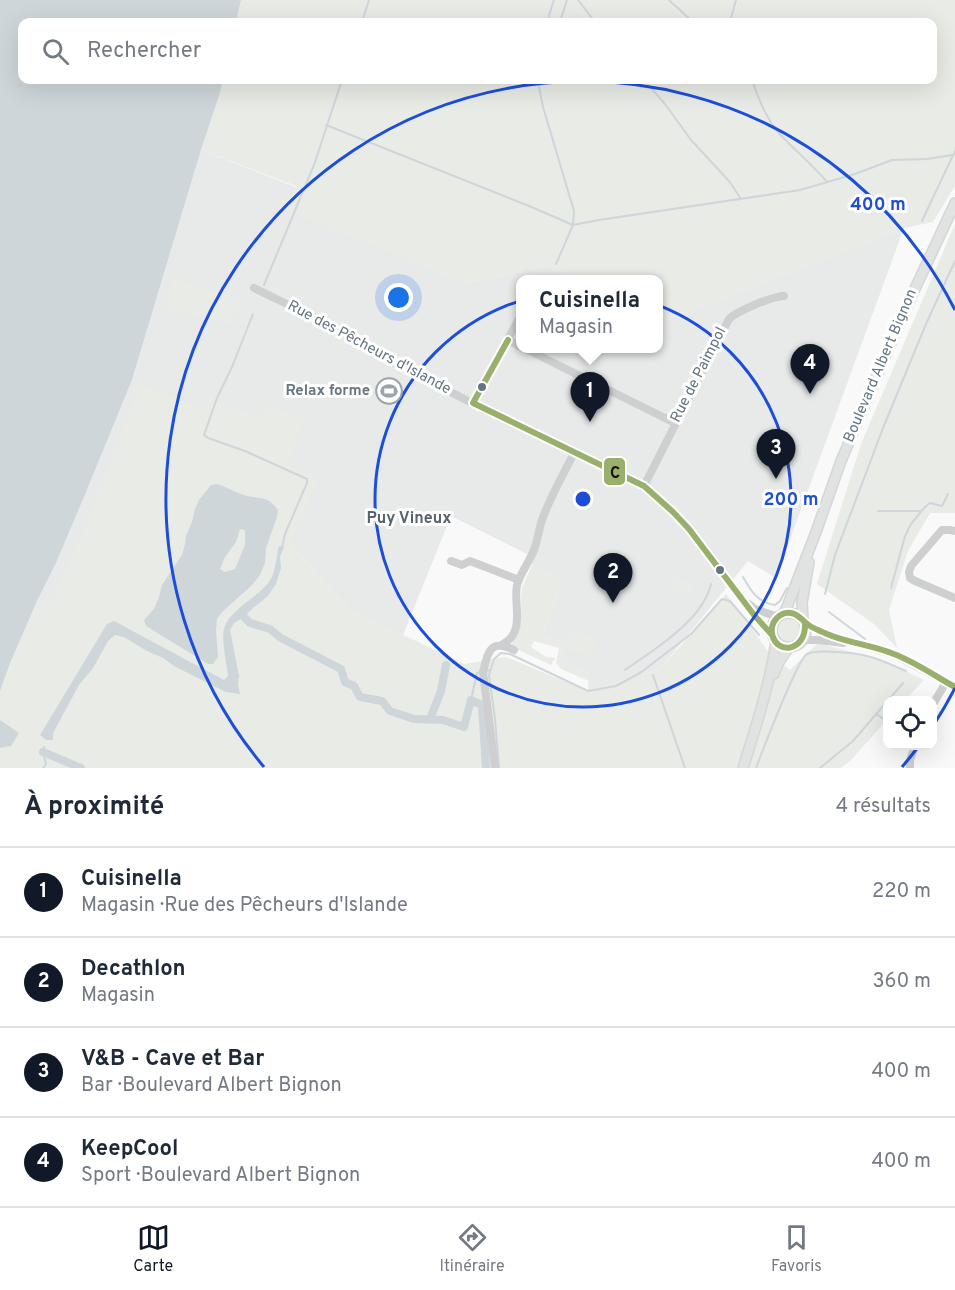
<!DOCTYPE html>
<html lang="fr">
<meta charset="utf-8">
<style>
:root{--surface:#fff;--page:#f6f6f7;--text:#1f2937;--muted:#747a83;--line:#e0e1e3;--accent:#111827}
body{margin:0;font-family:Overpass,sans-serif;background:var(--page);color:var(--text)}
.controls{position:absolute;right:18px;bottom:18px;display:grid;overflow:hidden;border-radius:12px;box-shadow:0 6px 24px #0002}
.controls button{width:54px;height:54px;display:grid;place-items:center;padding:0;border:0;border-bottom:2px solid var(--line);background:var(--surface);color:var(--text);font:30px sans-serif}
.you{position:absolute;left:399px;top:298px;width:21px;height:21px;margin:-15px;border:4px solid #fff;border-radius:50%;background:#1a73e8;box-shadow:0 0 0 9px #1a73e833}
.badge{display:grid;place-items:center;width:39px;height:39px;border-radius:50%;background:var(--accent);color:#fff;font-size:20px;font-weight:700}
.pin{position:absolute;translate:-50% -50px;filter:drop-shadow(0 2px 3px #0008)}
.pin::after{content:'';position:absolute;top:32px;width:21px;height:18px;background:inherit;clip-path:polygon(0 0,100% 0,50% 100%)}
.popup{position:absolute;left:516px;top:275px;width:147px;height:78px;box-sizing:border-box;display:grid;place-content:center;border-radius:12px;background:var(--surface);filter:drop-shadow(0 2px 4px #0005);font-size:20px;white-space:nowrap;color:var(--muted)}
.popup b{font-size:22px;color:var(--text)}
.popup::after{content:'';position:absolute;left:50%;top:100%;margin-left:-12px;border:12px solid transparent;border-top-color:var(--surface)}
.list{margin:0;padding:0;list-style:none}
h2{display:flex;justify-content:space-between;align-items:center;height:78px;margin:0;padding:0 24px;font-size:26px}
h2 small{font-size:20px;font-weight:400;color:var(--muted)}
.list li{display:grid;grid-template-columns:39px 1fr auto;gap:18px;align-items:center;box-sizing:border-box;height:90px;padding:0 24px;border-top:2px solid var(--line)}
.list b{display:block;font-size:22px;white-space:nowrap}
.list p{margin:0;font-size:20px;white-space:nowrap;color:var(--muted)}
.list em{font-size:20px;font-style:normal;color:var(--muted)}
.icon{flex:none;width:33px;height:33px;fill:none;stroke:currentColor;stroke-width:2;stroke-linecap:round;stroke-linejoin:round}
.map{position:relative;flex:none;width:955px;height:768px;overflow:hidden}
.search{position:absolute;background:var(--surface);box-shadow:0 6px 24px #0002;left:18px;right:18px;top:18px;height:66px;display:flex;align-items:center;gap:15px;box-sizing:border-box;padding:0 21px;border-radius:12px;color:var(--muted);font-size:22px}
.sheet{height:438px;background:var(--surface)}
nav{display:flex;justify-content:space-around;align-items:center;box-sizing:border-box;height:84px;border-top:2px solid var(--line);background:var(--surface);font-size:16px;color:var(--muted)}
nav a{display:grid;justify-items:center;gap:3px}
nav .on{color:var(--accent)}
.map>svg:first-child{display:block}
</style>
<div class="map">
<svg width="955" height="768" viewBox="0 0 955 768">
<rect width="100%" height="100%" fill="#f9f9f9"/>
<!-- built -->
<path fill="#e8e9e9" d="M201,150l95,37 -9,23 178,73 84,-17 27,13 -55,1v68h138v-28l3,2 242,-94 -128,350 -28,-17 -88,108 -72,22 1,-18 -27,-12 2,-18 -21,-8 19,-54 -30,-16 -3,-10 -78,-39 -48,119 -53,-25 -60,-66 -152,84 -101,-27 19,-38 28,-66 48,-117z"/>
<!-- green -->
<path fill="#e8ebe6" d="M241,0h714v186l-22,36 -29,6 -242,94 -3,-2v-40l-83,-1 -27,-13 -84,17 -179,-72 10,-25 -95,-36 19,-57 3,-13h709v-58h-696z
M955,224v289h-25l-22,38 -19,59 8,38 -23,-24 -57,-40 44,-140z
M172,279l71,20 -13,26 -66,-16z
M139,383l69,29 5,-12 47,17 6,-12 39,14 -17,47 31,12 -29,66 60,66 115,54 41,-7 82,34 72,-22 66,-75 44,60 20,16 28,-27 67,18 39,19 -19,20h-17l-1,20 -36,40 -10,8h-841v-88l37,-79 12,3c35,-71 64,-145 90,-221z
M532,565l30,16 -19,54 21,8 -2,18 27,12v8l-28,-12 -5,-6 3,-15 -25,-7 -3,6 15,10 9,1 -4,7 -37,-17 -2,-5 8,-17 2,-38z
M674,577l20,7 -4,12 -20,-6z
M778 629a12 12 0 1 1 24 0a12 12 0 1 1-24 0Z
M571,630l27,8 -5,19 -28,-8z"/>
<!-- water -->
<path fill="#ced6d9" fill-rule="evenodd" d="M0,0h241l-5,22h-214v58h201l-3,13 -19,57 -69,230 -48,117 -28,66 -19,38 -27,62 -10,28z
M217,484c9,3 18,8 27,11 15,5 23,-1 34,15l-1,7 -11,31 -1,15 -5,12 -8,10 -30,27 -5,7 -1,11 2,27 -5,7h-5l-62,-38 -2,-6 10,-11 5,-12 3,-12 20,-30 3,-11 1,-8 6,-14 3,-13 4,-9 12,-15zM240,529l5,1v15l-10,24 -10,3 -5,-3 5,-12 11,-15z
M279,546l5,1 -4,10 1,11 -5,16 -9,13 -13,10 -10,10 -10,6 -4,7 9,46 -1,9 2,9 -14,-2 -52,-26 -11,-8 -16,-7 -23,-14 -9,-2 -7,6 -15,27 -14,17 -26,48v7h-7l-6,-5 67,-111 7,-3 110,59 4,-4c-1,-10 -7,-38 -4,-47 5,-19 33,-31 45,-47 7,-9 7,-25 10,-36z
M0,720l19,13 -8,13 -11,2z"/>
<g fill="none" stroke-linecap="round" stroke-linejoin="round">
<!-- stream -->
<path stroke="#ced6d9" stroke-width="2" d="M578,0l17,22
M669,0l24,22
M362,22l7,-22
M547,22l7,-22
M560,22l7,-22
M730,22l6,-22
M536,80l2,2 5,25 31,104 -1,14 -17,39
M644,80l21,24 26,36 38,41 12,18
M752,80c6,17 13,36 25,51 16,18 35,33 50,51
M326,125l203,81 44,19 26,-5 201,-30 55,-16 37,-14 35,-1 25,-4
M922,221l33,-70
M264,285l50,-120 28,-85
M253,314l-21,53 -15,31 -13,37 4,3 37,13 62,28v4l-22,51 -3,14
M878,511h42
M743,577c8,14 15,26 32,28l5,-4 7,-13
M891,588l14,-52 6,-12 14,-17 5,-4 12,3 6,-12
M825,594l10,-39 48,-127 43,-104 29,-63
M829,612l36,27
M625,670c29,-20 78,-50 86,-86
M653,675l32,93
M471,700l6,-27 13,-3
M876,714l12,8
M43,768l3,-4 -3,-12 1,-5
M499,768l-4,-49 -6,-44 5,-16 7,-6 9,1 78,37 28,-5 24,-13 51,-39 31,-35 8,2 29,34
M756,768c6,-16 42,-110 51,-114 10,-5 49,-1 60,2 13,3 27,10 39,15
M820,768l33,-27 50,-58"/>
<!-- canal -->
<path stroke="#ced6d9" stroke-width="8" d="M241,614l9,9 20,6 11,9 60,31 4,13 9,4 6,11 22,4 8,10 24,8 29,1 21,7 7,-27 11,5 4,63
M430,719l11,-28 5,-26
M43,752l38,16"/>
<!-- major casing -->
<g stroke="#d5d6d7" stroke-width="12">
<path id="major" d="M772 630a17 17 0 1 1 34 0a17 17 0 1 1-34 0Z
M783,614l4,-7 29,-75 25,-71 64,-151 50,-107
M803,619l-1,-16 7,-41
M774,674l5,-12 10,-15
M743,768c13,-42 27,-84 33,-127"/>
</g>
<!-- minor -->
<path stroke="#cecfd0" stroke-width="8" d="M254,288l66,32 24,13 32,20 113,59 155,74 29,26 16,17 65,86 18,20
M508,340l13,7
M524,348l151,75
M473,403l48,-88
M644,486l85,-167c8,-8 44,-23 55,-23
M955,531l-5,-1h-8l-31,36 -2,6 1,6 5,3 40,17
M451,561l11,4 8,-4 49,19
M749,604l6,5 23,8
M805,624l16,8 74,23 60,32
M803,640h16l24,3
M503,644c23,-12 10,-40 14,-59 4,-14 14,-25 18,-38 3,-9 4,-18 7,-27 8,-23 21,-45 32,-67
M932,706l14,-24
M495,768l-12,-96c5,-19 6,-34 31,-22
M910,768v-8l5,-14"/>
<!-- major -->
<use href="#major" stroke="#e1e2e2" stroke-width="9"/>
<!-- bus-1 casing -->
<g stroke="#fff" stroke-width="10">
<path id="bus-1" d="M508,340l-35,63 171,83 29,26 16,17 65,86 18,20
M805,624c1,27 -28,32 -33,10 -2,-12 8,-23 19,-21 8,1 12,9 19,13 5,3 11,5 17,8 21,9 45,11 67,20 21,8 41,22 61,33"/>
</g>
<!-- bus-1 -->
<use href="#bus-1" stroke="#99b06d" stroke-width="6"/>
</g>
<!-- distance rings -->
<g fill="none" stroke="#1d4ed8" stroke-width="3">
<circle cx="583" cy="499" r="208"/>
<path d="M955 688A417 417 0 0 1 933 726M918 747A417 417 0 0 1 902 767M264 767A417 417 0 1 1 955 310"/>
</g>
<!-- icons -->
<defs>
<g id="stadium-ring" transform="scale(1.35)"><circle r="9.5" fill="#fff" stroke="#99a4ac" stroke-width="1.5"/><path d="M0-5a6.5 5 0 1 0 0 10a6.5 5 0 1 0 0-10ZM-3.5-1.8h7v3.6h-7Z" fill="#99a4ac"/></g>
</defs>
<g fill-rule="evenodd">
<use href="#stadium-ring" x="389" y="391"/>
</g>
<!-- markers -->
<g fill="#657683" stroke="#fff" stroke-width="2">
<circle cx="482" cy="387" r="5"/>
<circle cx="720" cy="570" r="5"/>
</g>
<g text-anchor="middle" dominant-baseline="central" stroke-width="6" stroke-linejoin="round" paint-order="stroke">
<!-- street labels -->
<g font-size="15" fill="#657683" stroke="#fff">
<text transform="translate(369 348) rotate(28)">Rue des Pêcheurs d'Islande</text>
<text transform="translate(881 366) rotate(-67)">Boulevard Albert Bignon</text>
<text transform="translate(699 375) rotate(-63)">Rue de Paimpol</text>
</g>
<!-- poi labels -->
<g font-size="15" font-weight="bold" fill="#657683" stroke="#fff" text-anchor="end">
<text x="370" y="391">Relax forme</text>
</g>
<!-- neighbourhood labels -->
<g font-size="16" font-weight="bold" fill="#57646e" stroke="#fff">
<text x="409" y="519">Puy Vineux</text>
</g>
</g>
<circle cx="583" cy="499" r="9" fill="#1d4ed8" stroke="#fff" stroke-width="3"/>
<g font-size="18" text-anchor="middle" font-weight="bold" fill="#1d4ed8" stroke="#fff" stroke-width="6" stroke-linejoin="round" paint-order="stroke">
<text x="878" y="210">400 m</text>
<text x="791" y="505">200 m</text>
</g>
<rect stroke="#fff" stroke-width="2" x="603" y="457" width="23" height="29" rx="6" fill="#99b06d"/>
<g font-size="16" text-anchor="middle" font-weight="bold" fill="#111">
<text x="615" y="478">C</text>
</g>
</svg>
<div class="controls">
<button><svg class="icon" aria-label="locate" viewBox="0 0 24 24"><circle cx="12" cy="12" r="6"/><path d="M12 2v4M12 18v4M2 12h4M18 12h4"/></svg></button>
</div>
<div class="you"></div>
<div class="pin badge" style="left:590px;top:422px">1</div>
<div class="popup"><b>Cuisinella</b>Magasin</div>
<div class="pin badge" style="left:613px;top:603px">2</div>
<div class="pin badge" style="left:776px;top:479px">3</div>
<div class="pin badge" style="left:810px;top:394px">4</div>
<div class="search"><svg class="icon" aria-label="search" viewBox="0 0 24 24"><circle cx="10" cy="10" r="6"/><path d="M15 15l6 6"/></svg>Rechercher</div>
</div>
<section class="sheet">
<h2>À proximité<small>4 résultats</small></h2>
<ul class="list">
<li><span class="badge">1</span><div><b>Cuisinella</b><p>Magasin · Rue des Pêcheurs d'Islande</p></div><em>220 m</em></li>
<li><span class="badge">2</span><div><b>Decathlon</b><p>Magasin</p></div><em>360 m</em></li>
<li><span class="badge">3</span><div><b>V&amp;B - Cave et Bar</b><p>Bar · Boulevard Albert Bignon</p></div><em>400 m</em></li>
<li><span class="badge">4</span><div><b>KeepCool</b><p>Sport · Boulevard Albert Bignon</p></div><em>400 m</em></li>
</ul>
</section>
<nav>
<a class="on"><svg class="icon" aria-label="map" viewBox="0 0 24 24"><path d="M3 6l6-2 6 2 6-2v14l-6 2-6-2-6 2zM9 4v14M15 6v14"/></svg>Carte</a>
<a><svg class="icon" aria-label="directions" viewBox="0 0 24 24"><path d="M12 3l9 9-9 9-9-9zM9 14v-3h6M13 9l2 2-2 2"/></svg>Itinéraire</a>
<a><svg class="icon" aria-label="saved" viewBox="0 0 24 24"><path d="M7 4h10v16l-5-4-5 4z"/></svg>Favoris</a>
</nav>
